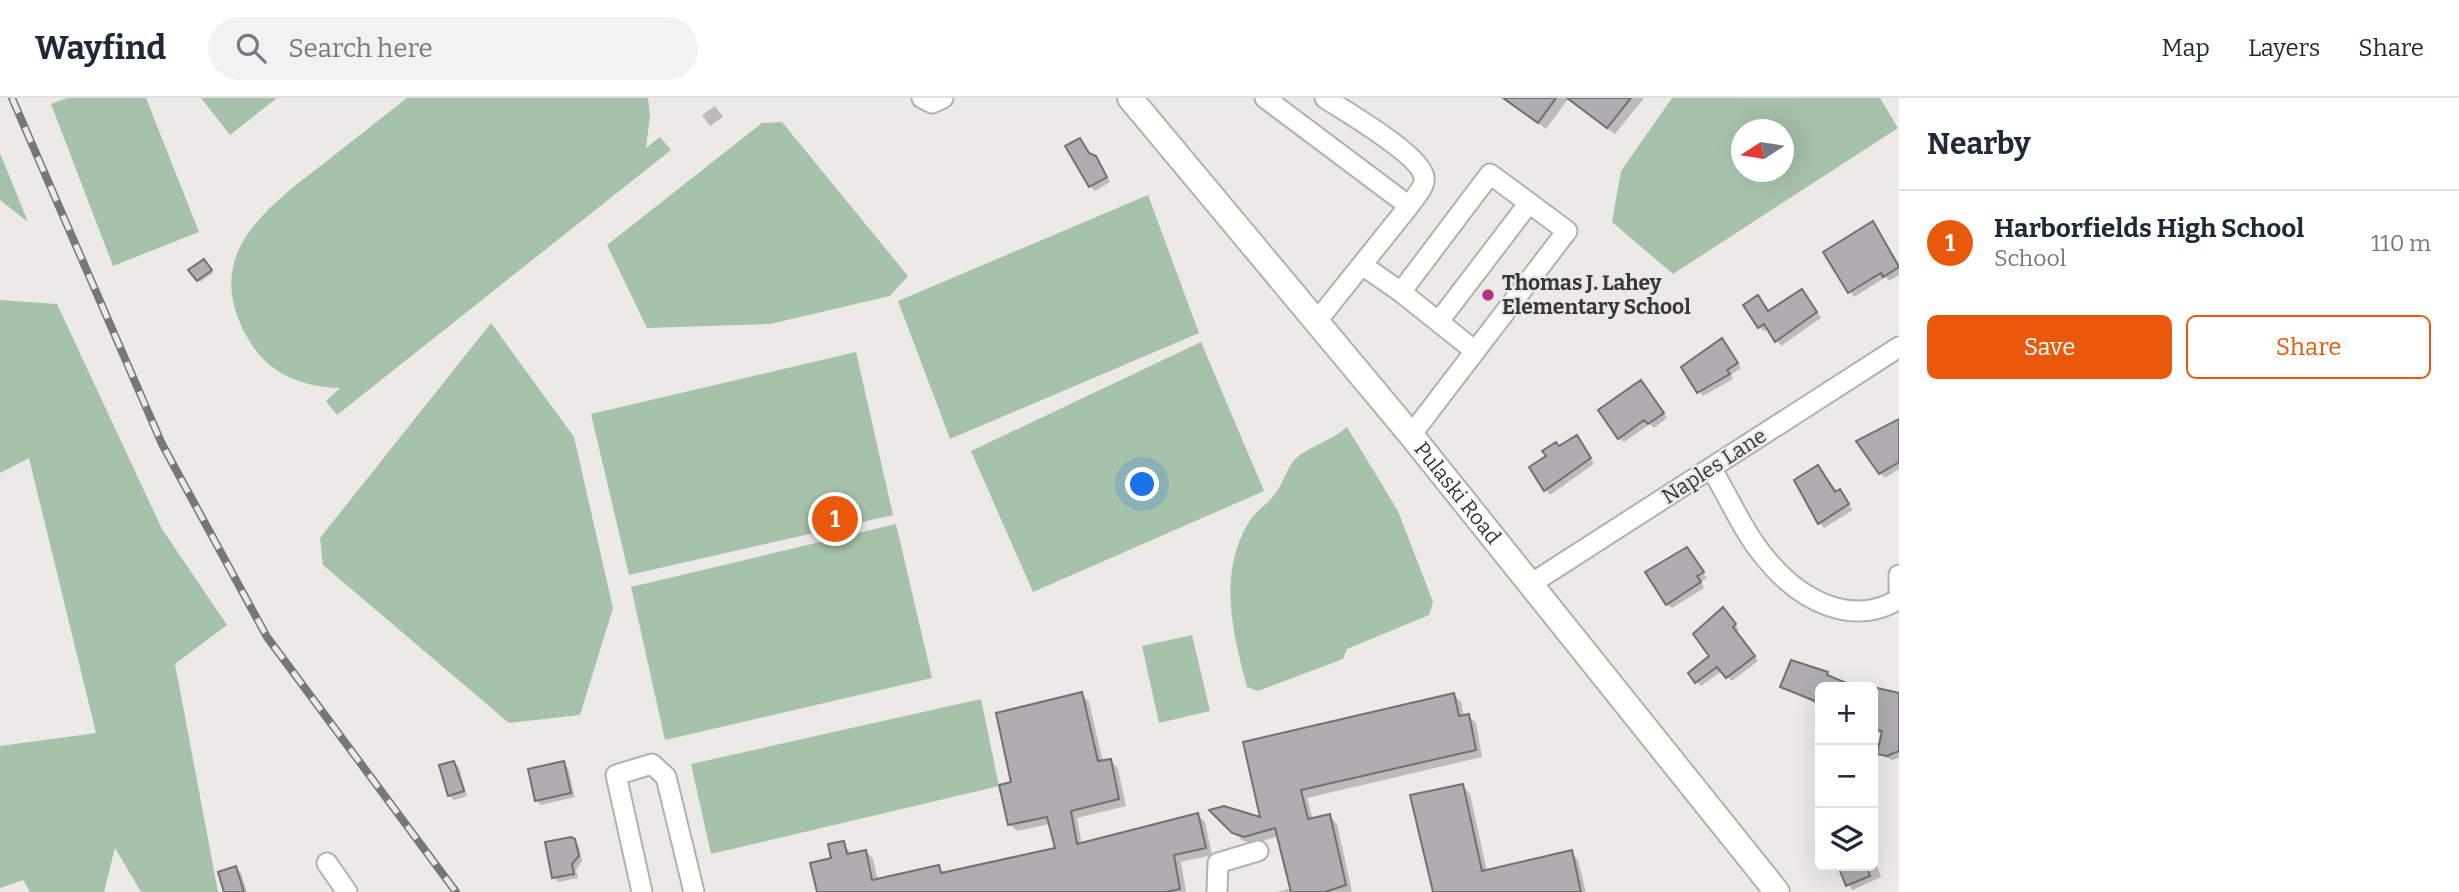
<!DOCTYPE html>
<meta charset="utf-8">
<style>
:root{--surface:#fff;--page:#f2f2f3;--text:#1f2937;--muted:#747a83;--line:#e0e1e3;--accent:#ea580c}
body{margin:0;font-family:Bitter,serif;background:var(--page);color:var(--text)}
.controls{position:absolute;right:21px;bottom:21px;display:grid;overflow:hidden;border-radius:10px;box-shadow:0 7px 28px #0002}
.controls button{width:63px;height:63px;display:grid;place-items:center;padding:0;border:0;border-bottom:2px solid var(--line);background:var(--surface);color:var(--text);font:35px sans-serif}
.compass{position:absolute;left:1731px;top:21px;width:63px;height:63px;border-radius:50%;background:var(--surface);box-shadow:0 7px 28px #0002;rotate:258deg}
.you{position:absolute;left:1143px;top:387px;width:24px;height:24px;margin:-18px;border:5px solid #fff;border-radius:50%;background:#1a73e8;box-shadow:0 0 0 10px #1a73e833}
.badge{display:grid;place-items:center;width:46px;height:46px;border-radius:50%;background:var(--accent);color:#fff;font-size:23px;font-weight:700}
.pin{position:absolute;translate:-50% -50%;border:4px solid #fff;box-shadow:0 2px 7px #0006}
.list{margin:0;padding:0;list-style:none}
h2{display:flex;justify-content:space-between;align-items:center;height:91px;margin:0;padding:0 28px;font-size:30px}
h2 small{font-size:23px;font-weight:400;color:var(--muted)}
.list li{display:grid;grid-template-columns:46px 1fr auto;gap:21px;align-items:center;box-sizing:border-box;height:105px;padding:0 28px;border-top:2px solid var(--line)}
.list b{display:block;font-size:26px;white-space:nowrap}
.list p{margin:0;font-size:23px;white-space:nowrap;color:var(--muted)}
.list em{font-size:23px;font-style:normal;color:var(--muted)}
.actions{display:flex;gap:14px;padding:21px 28px}
.actions a{flex:1;padding:16px 0;border:2px solid var(--accent);border-radius:10px;text-align:center;font-size:24px;color:var(--accent)}
.actions .main{background:var(--accent);color:#fff}
.icon{flex:none;width:38px;height:38px;fill:none;stroke:currentColor;stroke-width:2;stroke-linecap:round;stroke-linejoin:round}
.map{position:relative;flex:none;width:1899px;height:794px;overflow:hidden}
header{display:flex;align-items:center;gap:42px;box-sizing:border-box;height:98px;padding:0 35px;background:var(--surface);border-bottom:2px solid var(--line)}
header strong{font-size:33px}
nav{display:flex;gap:38px;margin-inline-start:auto;font-size:24px}
.search{width:490px;height:63px;background:var(--page);display:flex;align-items:center;gap:18px;box-sizing:border-box;padding:0 24px;border-radius:38px;color:var(--muted);font-size:26px}
main{display:flex}
aside{flex:1;background:var(--surface)}
.map>svg:first-child{display:block}
</style>
<header>
<strong>Wayfind</strong>
<div class="search"><svg class="icon" aria-label="search" viewBox="0 0 24 24"><circle cx="10" cy="10" r="6"/><path d="M15 15l6 6"/></svg>Search here</div>
<nav><a>Map</a><a>Layers</a><a>Share</a></nav>
</header>
<main>
<div class="map">
<svg width="1899" height="794" viewBox="0 0 1899 794">
<rect width="100%" height="100%" fill="#ebeae6"/>
<!-- green -->
<path fill="#a7c2aa" fill-rule="evenodd" d="M67,0h79l53,134 -86,34 -62,-162z
M201,0h76l-47,37z
M407,0h241l2,17 -4,33 14,-11 11,13 -334,265 -11,-14 14,-13c-40,-1 -73,-15 -93,-51 -46,-82 18,-128 76,-173 28,-22 56,-44 84,-66z
M1672,0h208l18,30 -225,146 -61,-52 9,-51zM1742,32h42v42h-42z
M782,24l126,154 -18,20 -120,28 -123,4 -40,-83 155,-122z
M0,55l28,69 -28,-22z
M1148,97l51,138 -249,106 -52,-138z
M0,202l57,4 105,225 65,96 -52,39 43,228h-77l-26,-44 -11,44h-74l-7,-12 -23,8v-142l96,-13 -67,-275 -29,15z
M491,225l83,114 39,171 -33,107 -71,8 -186,-158 -3,-27z
M1201,244l63,149 -231,101 -62,-141z
M856,254l37,163 -264,60 -38,-161z
M1347,329l51,84 35,91 -4,13 -82,34 -4,10 -85,32 -11,-4c-14,-53 -29,-110 0,-162 7,-13 20,-20 28,-31 10,-13 12,-30 26,-40 16,-10 32,-15 46,-27z
M896,426l36,154 -267,62 -34,-153z
M1192,537l18,76 -51,12 -17,-77z
M981,601l18,87 -288,68 -20,-90z"/>
<!-- shadow -->
<path fill="#0003" d="M1504,0h140l-29,36 -47,-35 -22,30z
M715,8l8,11 -13,9 -8,-11z
M1079,42l21,23 10,19 -15,9 -5,-5z
M1873,126l26,39v12l-10,6 -3,-4 -32,20 -29,-44z
M204,163l9,12 -13,9 -9,-12z
M1807,198l14,22 -40,28 -12,-18 -5,3 -5,-4 10,-14z
M1722,242l19,28 -10,7 2,4 -30,17 -4,-5z
M1646,289l21,31 -13,10 -4,-4 -26,18 -5,-4z
M1899,323v48l-14,9 -5,-5z
M1581,344l13,22 -44,31 -19,-28 29,-19z
M1818,369l35,43 -29,18 -4,-5z
M1687,451l20,29 -6,4 3,6 -32,20 -5,-4z
M1728,516l11,16 -3,2 22,29 -26,20 -10,-10 -21,15 -5,-5 16,-24z
M1827,575l15,12 -22,2v19l-38,-20z
M1873,591l26,7v62l-7,2 -13,-6 5,-20 -11,-3z
M1082,596l7,8 14,60 8,-1 7,8 8,37 -49,12 5,27 116,-30 7,7 7,33 -31,7 5,30h-367l24,-49 9,12 14,-4 7,8 5,22 61,-14 6,7 112,-25 -7,-25 -33,7 -8,-7 4,-41z
M1454,597l7,7 3,15 4,-1 8,7 6,34 -175,41 6,22 16,-4 8,8 15,68h-75l15,-4 -13,-52 -27,8 -10,-4 -30,-29 50,8 -17,-75z
M454,665l5,4 8,29 -13,4 -5,-5z
M563,665l5,5 7,29 -34,8 -5,-5z
M1463,688l7,8 17,78 84,-20 7,8 8,32h-155l4,-1z
M574,743l5,5 3,15 -6,9 2,8 -20,4 -4,-5z
M1873,757l8,22 -29,13 -12,-24h33z
M236,770l5,5 6,19h-22z"/>
<!-- building -->
<path fill="#afadb1" stroke="#727074" stroke-width="2" d="M1503,0h53l-18,25z
M1567,0h64l-24,30z
M1080,40l9,15 7,3 11,21 -18,10 -24,-41z
M1873,123l26,46 -16,10 -2,-4 -33,20 -25,-41z
M204,161l8,11 -15,11 -9,-11z
M1802,191l15,23 -42,30 -11,-18 -6,4 -15,-23 15,-10 10,16z
M1722,240l16,25 -11,7 3,4 -33,19 -16,-26z
M1641,282l23,33 -16,11 -4,-4 -26,19 -20,-29z
M1899,321v43l-20,12 -23,-33z
M1577,337l14,23 -47,33 -15,-24 17,-11 -4,-5 14,-9 3,4z
M1818,367l17,27 5,-3 9,15 -31,20 -24,-44z
M1687,449l17,25 -7,4 4,6 -35,23 -21,-33z
M1723,509l13,17 -3,3 22,29 -29,22 -9,-11 -22,16 -7,-10 21,-17 -16,-22z
M1791,562l37,12 -1,3 29,12h-36v16l-40,-16z
M1873,589l26,6v58l-12,5 -10,-2 5,-23 -9,-2z
M1082,594l16,69 13,-2 8,40 -48,12 6,33 121,-31 8,35 -32,7 6,34 -14,3h-349l-7,-29 21,-5 -3,-14 16,-3 3,13 19,-4 6,30 67,-15 2,8 114,-25 -8,-31 -39,8 -9,-40 12,-3 -15,-69z
M1454,595l5,23 10,-2 7,36 -175,40 7,29 22,-5 16,71 -21,7h-34l-16,-64 -31,9 -12,-4 -23,-23 15,-4 36,11 -17,-75z
M454,663l10,30 -16,5 -9,-31z
M564,663l7,32 -36,8 -7,-32z
M1463,686l19,87 90,-21 9,42h-148l-23,-97z
M571,739l4,2 4,17 -7,8 2,10 -22,4 -7,-36z
M236,768l8,26h-20l-6,-20z
M1838,768h28l4,10 -24,10z"/>
<g fill="none" stroke-linecap="round" stroke-linejoin="round">
<!-- minor casing -->
<g stroke="#b2b1ad" stroke-width="23">
<path id="minor" d="M922,0l10,5 11,-5
M1265,0l144,108 -93,116
M1325,0c21,14 95,56 99,79 2,10 -10,21 -15,29
M1362,167l39,27 74,59
M1401,194l89,-118 77,57 -156,204
M1439,223l90,-118
M1711,370c18,29 33,66 56,92 33,40 85,68 132,39
M1899,477v15
M1529,487l370,-238
M327,765l20,29
M642,794l-26,-117 36,-11 14,13 28,115
M1217,794l1,-29 40,-12"/>
</g>
<!-- major casing -->
<g stroke="#b2b1ad" stroke-width="28">
<g id="major">
<path id="s1" d="M1130,0l281,337 366,457"/>
</g>
</g>
<!-- minor -->
<use href="#minor" stroke="#fff" stroke-width="19"/>
<!-- major -->
<use href="#major" stroke="#fff" stroke-width="24"/>
<!-- rail casing -->
<g stroke="#777774" stroke-width="8">
<path id="rail" d="M12,0l150,346 105,193 189,255"/>
</g>
<!-- rail -->
<use href="#rail" stroke="#ebeae6" stroke-width="5" stroke-dasharray="16" stroke-linecap="butt"/>
</g>
<!-- markers -->
<circle fill="#b33380" stroke="#ebeae6" stroke-width="2.5" cx="1488" cy="197" r="7"/>
<g text-anchor="middle" dominant-baseline="central" stroke-width="5" stroke-linejoin="round" paint-order="stroke">
<!-- poi labels -->
<g font-size="21" font-weight="bold" fill="#373735" stroke="#ebeae6" text-anchor="start">
<text x="1502" y="185">Thomas J. Lahey<tspan x="1502" dy="24">Elementary School</tspan></text>
</g>
<!-- street labels -->
<g font-size="21" fill="#373735" stroke="#ebeae6">
<text transform="translate(1714 368) rotate(-33)">Naples Lane</text>
<text stroke="none"><textPath href="#s1" startOffset="513">Pulaski Road</textPath></text>
</g>
</g>
</svg>
<div class="controls">
<button>+</button>
<button>−</button>
<button><svg class="icon" aria-label="layers" viewBox="0 0 24 24"><path d="M12 4l9 5-9 5-9-5zM3 14l9 5 9-5"/></svg></button>
</div>
<svg class="compass" viewBox="-18 -18 36 36"><path d="M0-13l5 13h-10z" fill="#e53935"/><path d="M0 13l5-13h-10z" fill="#747a83"/></svg>
<div class="you"></div>
<div class="pin badge" style="left:835px;top:421px">1</div>
</div>
<aside>
<h2>Nearby<small></small></h2>
<ul class="list">
<li><span class="badge">1</span><div><b>Harborfields High School</b><p>School</p></div><em>110 m</em></li>
</ul>
<div class="actions"><a class="main">Save</a><a>Share</a></div>
</aside>
</main>
